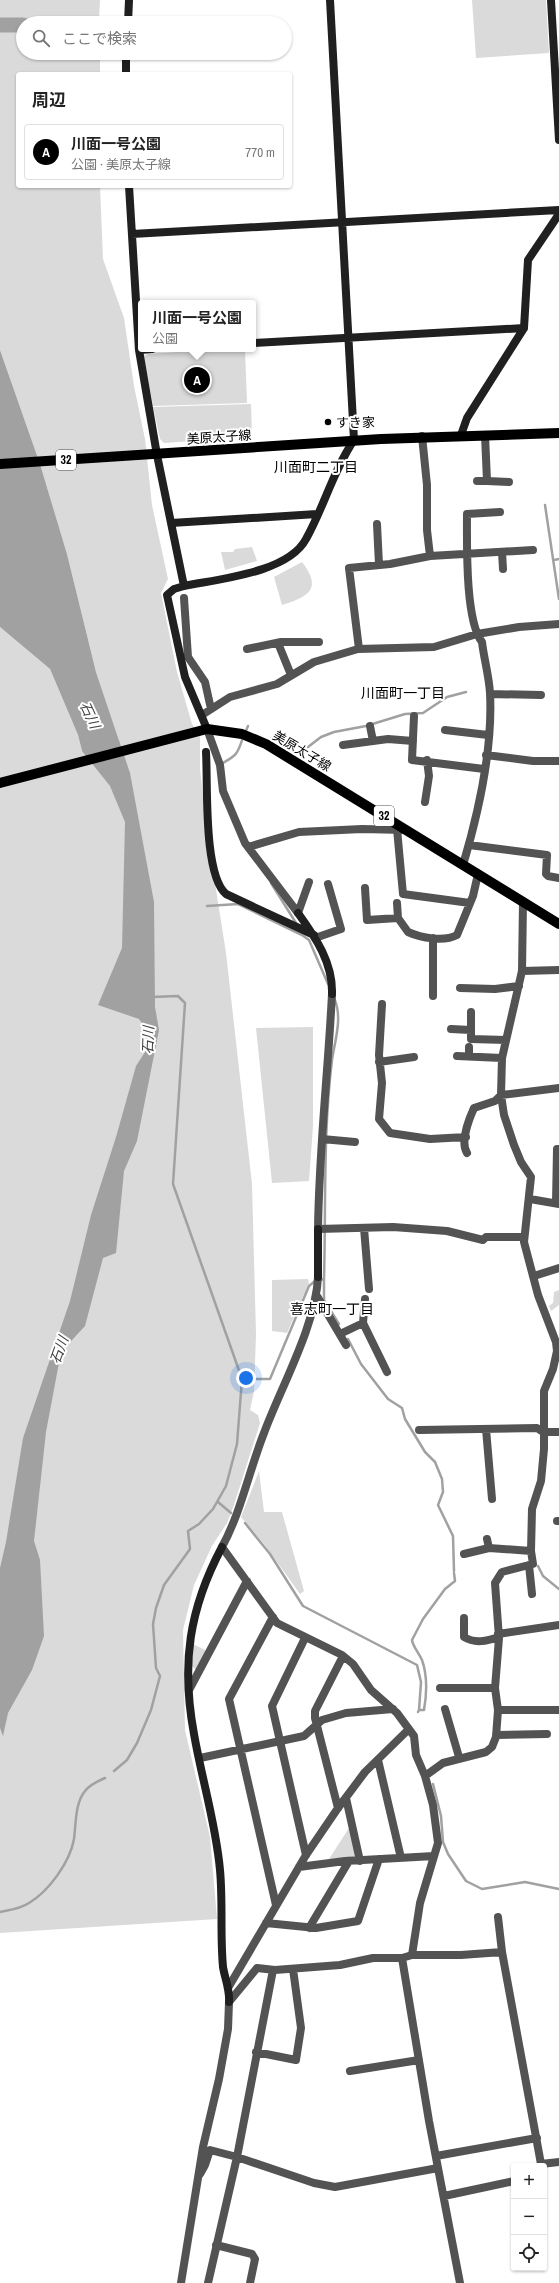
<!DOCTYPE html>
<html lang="ja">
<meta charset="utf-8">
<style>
:root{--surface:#fff;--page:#f2f2f2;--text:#222;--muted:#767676;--line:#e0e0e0;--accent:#000}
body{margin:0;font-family:"Archivo Narrow","Noto Sans JP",sans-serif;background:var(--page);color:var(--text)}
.controls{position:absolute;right:12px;bottom:12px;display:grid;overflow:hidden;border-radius:4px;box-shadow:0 1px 3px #0004}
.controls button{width:36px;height:36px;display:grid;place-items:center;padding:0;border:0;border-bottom:1px solid var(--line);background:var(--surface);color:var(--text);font:20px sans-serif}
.you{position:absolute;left:246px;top:1378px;width:14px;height:14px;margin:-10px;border:3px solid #fff;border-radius:50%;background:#1a73e8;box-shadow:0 0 0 6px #1a73e833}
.badge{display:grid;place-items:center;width:26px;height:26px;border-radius:50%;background:var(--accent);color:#fff;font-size:13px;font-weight:700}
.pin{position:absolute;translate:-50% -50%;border:2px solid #fff;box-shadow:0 1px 4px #0006}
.popup{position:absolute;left:138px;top:300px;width:118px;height:52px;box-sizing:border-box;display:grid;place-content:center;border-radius:4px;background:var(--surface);filter:drop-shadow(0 1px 3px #0005);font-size:13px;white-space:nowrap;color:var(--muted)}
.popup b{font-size:15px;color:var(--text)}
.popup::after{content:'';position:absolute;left:50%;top:100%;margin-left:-8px;border:8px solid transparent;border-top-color:var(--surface)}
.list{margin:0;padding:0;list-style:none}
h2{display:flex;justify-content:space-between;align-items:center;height:52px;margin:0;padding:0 16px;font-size:17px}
h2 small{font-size:13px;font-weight:400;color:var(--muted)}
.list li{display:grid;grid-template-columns:26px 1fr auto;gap:12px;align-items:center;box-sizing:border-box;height:56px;margin:0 8px 8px;padding:0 8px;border:1px solid var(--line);border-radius:4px}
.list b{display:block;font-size:15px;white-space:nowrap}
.list p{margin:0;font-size:13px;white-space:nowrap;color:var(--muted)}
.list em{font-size:13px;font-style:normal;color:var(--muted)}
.icon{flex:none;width:22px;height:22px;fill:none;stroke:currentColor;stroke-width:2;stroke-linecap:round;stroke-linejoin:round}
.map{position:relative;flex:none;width:559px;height:2283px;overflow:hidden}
.search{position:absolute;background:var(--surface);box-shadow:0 1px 3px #0004;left:16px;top:16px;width:276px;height:44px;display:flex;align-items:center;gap:10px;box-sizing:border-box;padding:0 14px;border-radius:22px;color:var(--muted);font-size:15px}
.panel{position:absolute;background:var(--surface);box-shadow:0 1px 3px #0004;left:16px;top:72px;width:276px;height:116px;border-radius:4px}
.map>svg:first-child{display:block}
</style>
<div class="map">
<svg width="559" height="2283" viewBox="0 0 559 2283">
<rect width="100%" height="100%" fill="#fff"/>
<!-- green -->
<path fill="#dadada" d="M0,0h100l-1,20h-99z
M472,0h74l3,53 -73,5z
M0,28h23v25h77v21h-82v112h82l3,73 21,59 10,68 11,53 7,66 16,74 -7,14 16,79 15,52 8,13v32l6,57 20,127 26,231 4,151 -2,56 -4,19 8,5 2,8 -26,82 -7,18 -15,23 -18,39 -11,45 2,100 25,107 7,82 -217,14v-1306l50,42 28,66 4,16 37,-11 -23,-68 -29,-118 -27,-90 -40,-114z
M223,349h22l2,54 -94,3 -9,-49 4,-3z
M251,404l1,33 -88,6 -4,-4 -7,-32z
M252,547l5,14 -32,9 -4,-18h12l2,-3z
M302,562c21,27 6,35 -20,43l-8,-28z
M313,1027v99l-4,55 -37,2 -16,-155z
M308,1279l1,4 -22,50 -15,-2v-51z
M559,1290v15l-8,6 -2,-5 4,-3 1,-11z
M259,1471l5,41h18l22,79 -4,3 -36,-50 -23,-27z
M193,1644l14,7 -11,19 -5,-5z
M349,1828l7,27 -3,2 -24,2z"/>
<!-- water -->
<path fill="#a1a1a1" d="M0,350l40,114 27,90 29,118 34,101 24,129 1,105 4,23 -22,111 -13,30 -8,82 -13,5 -18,68 -24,26 -15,80 -12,109 6,19 4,76 -12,34 -24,43 -5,23 -3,-8v-160l6,-26 17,-104 47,-137 21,-86 25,-78 20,-71 9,-14 -1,-26 -5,-7 -41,-14 24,-57 3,-126 -15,-36 -28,-35 -4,-16 -28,-66 -50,-42z"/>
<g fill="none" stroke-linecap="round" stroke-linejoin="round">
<!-- stream -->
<path stroke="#a1a1a1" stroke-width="2.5" d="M545,505l14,94
M554,560l5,-1
M245,733l3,-7
M308,747l13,-10 13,-5 32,-6 39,-12 18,-1 24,-16 19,-5
M221,764c15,-8 17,-10 22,-27
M271,883l25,40
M207,906l31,-2 64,31 7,5 19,44
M324,1279v21l15,24
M320,1280l4,-1c2,-73 -1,-146 8,-219 3,-20 11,-43 2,-62
M348,1339l13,25 27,35 14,9 3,11 20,33 10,10 7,17 1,13 -5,13 15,31 1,35
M242,1379h28l39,-93 6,-5
M218,1502l13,11
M245,1523l25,31 33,52 114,59 4,17 -2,28
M538,1566l5,10 16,13
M418,1712l1,-2h5c3,-17 4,-33 -2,-50 -3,-7 -9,-13 -10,-20l11,-21 22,-30 10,-8 -1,-8
M114,1771l13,-11 10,-17 14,-33 9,-34 -4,-8 -3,-44 3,-16 8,-23 26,-36 -2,-18 11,-7 14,-15 13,-23 11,-42 5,-65 -69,-195 12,-181 -7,-7 -26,1
M433,1784l8,32 2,26 5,12 18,27 16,8 43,-7 34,7
M0,1912c10,-2 20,-3 29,-9 20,-12 41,-41 45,-64 2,-15 1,-36 11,-48 4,-6 13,-10 20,-13"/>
<!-- river -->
<path stroke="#a1a1a1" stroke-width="15" d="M0,25h23"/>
<!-- street -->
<path stroke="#535353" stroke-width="8" d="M485,435l2,46 22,1
M422,436l5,49v45l3,26
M477,481h10
M377,524l2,41
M502,552l1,17
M184,598l4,59 17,25 6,27
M278,643l13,32
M247,649l34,-7h38
M359,649l-10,-81 41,-4 40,-8 103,-6
M490,694l51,1
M202,715l28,-18 47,-13 37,-22 44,-13 76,-2 43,-13 42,-7 40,-3
M414,716l-2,44 72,9
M370,726l3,15
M207,729l13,36 3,26 22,52 53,70
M445,730l43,5
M343,745l45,-6 25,2
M486,755l47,6h26
M425,802l4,-26 -2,-16
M397,829l6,65 67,9
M469,845l78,10 -1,19 2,2 11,2
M248,847l51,-15 63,-3 43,1
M463,865c16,-54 30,-115 27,-172 -1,-17 -6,-34 -8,-51 -17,-21 -15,-100 -15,-128l33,-2
M365,888l2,32 31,-2
M397,903l1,15 10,14c13,6 36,10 49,3l16,-39 5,-22
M298,913l11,-31
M315,938l26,-9 -13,-45
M433,938v58
M522,971l37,-1
M460,988l35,1 24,-3
M332,994c-4,79 -13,156 -14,235l75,-2 54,4 36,9 3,-3h38
M382,1004l-3,51 3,28 -3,36 11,14 40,6 36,-2
M471,1012v27l35,1
M451,1029l20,1
M469,1047v9
M457,1056l45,2
M379,1062l35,-5
M322,1139l33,3
M467,1153c-7,-11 2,-34 7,-45l21,-7 6,-6 58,-7
M530,1199l29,5
M556,1203l1,-54h2
M364,1228l5,61
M534,1276l25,-8
M318,1277c-2,48 -37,110 -54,156 -15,38 -23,79 -42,114l55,76 65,32 11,9 18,26 26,23 17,23 2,19 9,21 8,29 5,38 -18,60 -8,52
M317,1296l29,49
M363,1323l2,-24
M340,1334l23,-11 24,49
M486,1429l6,70
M419,1430l118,-2 6,4h16
M557,1521h2
M487,1539l2,9
M464,1554l25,-6 42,3
M529,1565l3,29
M273,1617l-44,82 47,206
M464,1618v19c11,7 23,4 35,0
M498,1634l61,-9
M305,1638l-33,68 34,149
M440,1688h55
M189,1690l58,-109
M445,1709l14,48
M498,1710h61
M496,1735l51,-1
M200,1758l104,-22 18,-16 24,-7 47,-4
M378,1760l23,98
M425,1776l18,-13 43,-11 6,-5 4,-10 2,-27 -3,-22 4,-50 -4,-55 7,-11 31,-8 -2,-13 1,-42 9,-28 3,-32v-58l9,-22 4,-18 -1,-9 -18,-47 -14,-53 7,-65 -10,-15 -7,-17 -10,-30 -3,-20 1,-37 20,-87 1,-69
M346,1798l14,63
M338,1808l-23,-90v-7l28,-55
M299,1867l46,-6 89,-5
M498,1917l4,35 39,212
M266,1923l50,5 42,-7 21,-62
M309,1928l40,-67
M402,1958l27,163 31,162
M228,1988l78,-133 32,-47 27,-36 44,-43
M256,2052l40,8 5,-32 -8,-59
M350,2071l69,-11
M436,2156l101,-18
M539,2166l2,-2 18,-2
M200,2174l5,-9 5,-15 27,7 77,26 21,4 103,-19
M444,2196l70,-15
M216,2245l36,9 3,5 -5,24
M181,2283l22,-136 16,-68 9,-50 1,-27 28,-34 18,2 65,-5 33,-7h29l10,-3h49l41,-3
M208,2283l29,-126 36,-187"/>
<!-- secondary -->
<path stroke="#202020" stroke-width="8" d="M551,0l8,140
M128,23l1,-23
M126,74v-21
M129,186l10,164 18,105 27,131
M132,234l427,-24
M253,343l271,-15
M139,350l13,-1
M461,435l6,-17 57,-90 4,-68 31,-46
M171,523l146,-9
M207,729l-22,-52 -18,-82 7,-6 10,-3c34,-7 104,-13 122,-47 18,-32 27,-68 48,-99l-24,-440
M206,752c2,31 -3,122 20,142l88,41
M298,913c18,25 35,50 34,81
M318,1277v-48
M222,1547c-33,62 -41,117 -28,187 8,46 22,90 26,136 3,32 0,65 3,97 2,12 7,23 6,35"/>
<!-- primary -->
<path stroke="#000" stroke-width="10" d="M0,464l381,-25 178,-6
M0,783l207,-54 35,5 24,10 293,180"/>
</g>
<!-- markers -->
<circle fill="#000" stroke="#fff" stroke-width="1.5" cx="328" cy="422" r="4"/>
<g text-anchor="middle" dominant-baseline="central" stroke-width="4" stroke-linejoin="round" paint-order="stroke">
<!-- shield labels -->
<g fill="#fff" stroke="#4c4c4c" stroke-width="1">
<rect x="56" y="450" width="20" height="20" rx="3"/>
<rect x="374" y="806" width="20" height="20" rx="3"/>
</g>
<g font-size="12" font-weight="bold" fill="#000">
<text x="66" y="460">32</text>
<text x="384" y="816">32</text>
</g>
<!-- poi labels -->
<g font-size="13" fill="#000" stroke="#fff" text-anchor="start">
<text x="336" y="422">すき家</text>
</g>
<!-- street labels -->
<g font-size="13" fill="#000" stroke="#fff">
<text transform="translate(219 437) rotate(-4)">美原太子線</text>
<text transform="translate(302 751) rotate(31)">美原太子線</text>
</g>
<!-- neighbourhood labels -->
<g font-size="14" fill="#000" stroke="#fff">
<text x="316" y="467">川面町二丁目</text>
<text x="403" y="693">川面町一丁目</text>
<text x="332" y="1309">喜志町一丁目</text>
</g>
<!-- water labels -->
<g font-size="14" font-style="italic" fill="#424242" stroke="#fff">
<text transform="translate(90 715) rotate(65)">石川</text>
<text transform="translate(148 1040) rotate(-88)">石川</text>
<text transform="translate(59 1350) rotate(-70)">石川</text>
</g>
</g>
</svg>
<div class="controls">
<button>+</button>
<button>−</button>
<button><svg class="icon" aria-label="locate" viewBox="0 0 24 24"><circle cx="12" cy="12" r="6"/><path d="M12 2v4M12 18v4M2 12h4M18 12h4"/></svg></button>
</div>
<div class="you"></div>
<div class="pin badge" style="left:197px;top:380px">A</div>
<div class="popup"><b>川面一号公園</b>公園</div>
<div class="search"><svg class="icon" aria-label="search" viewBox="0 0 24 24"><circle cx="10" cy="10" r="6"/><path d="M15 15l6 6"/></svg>ここで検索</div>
<section class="panel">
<h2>周辺<small></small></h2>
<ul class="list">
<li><span class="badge">A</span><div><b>川面一号公園</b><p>公園 · 美原太子線</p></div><em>770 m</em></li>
</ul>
</section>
</div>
